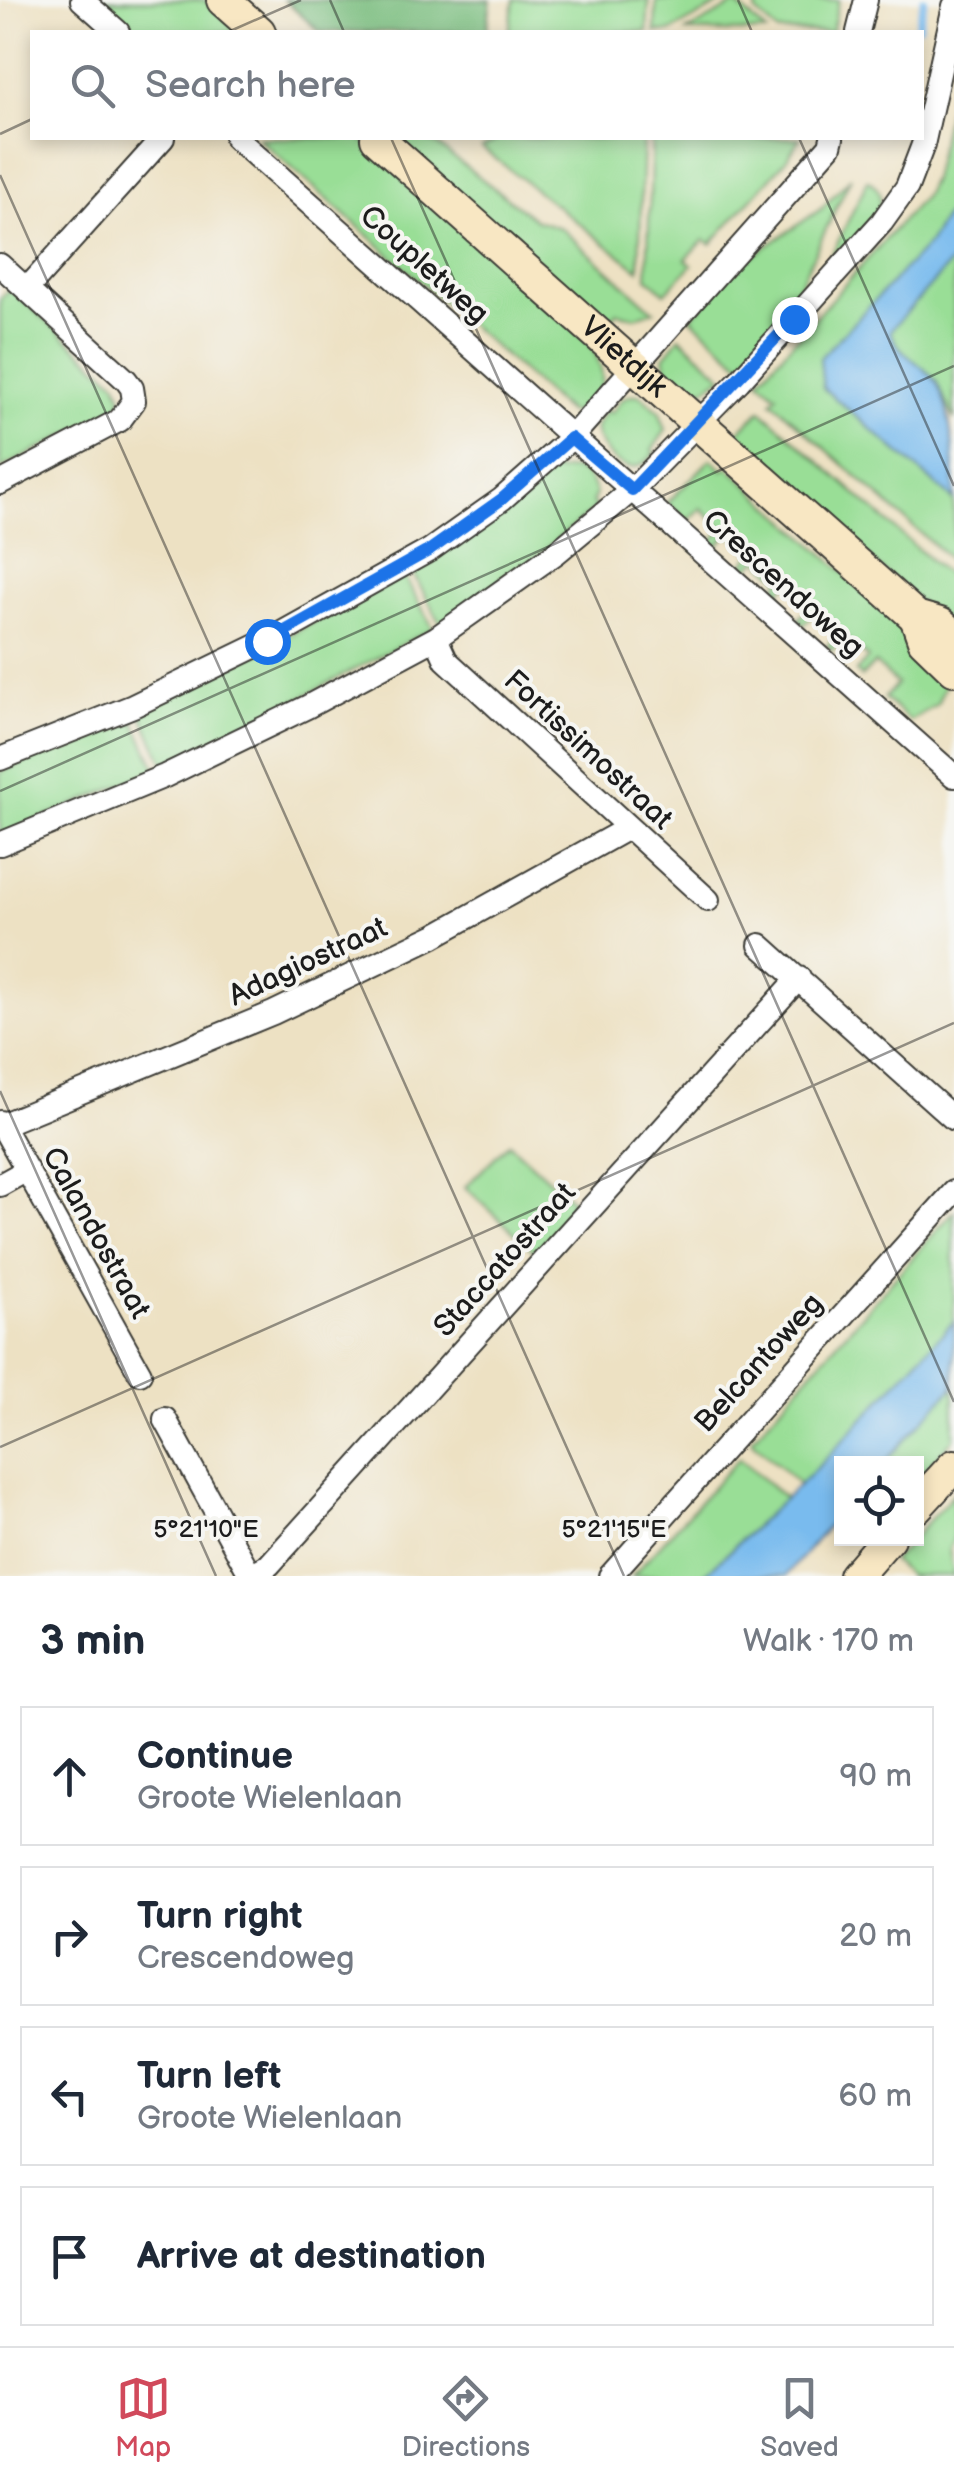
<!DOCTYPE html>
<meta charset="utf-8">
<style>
:root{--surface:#fff;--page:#f2f2f3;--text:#1f2937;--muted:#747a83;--line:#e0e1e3;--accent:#d1495b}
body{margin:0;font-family:"Balsamiq Sans",sans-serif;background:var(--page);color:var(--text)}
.controls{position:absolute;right:30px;bottom:30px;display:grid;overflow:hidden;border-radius:0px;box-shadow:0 5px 15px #0003}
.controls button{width:90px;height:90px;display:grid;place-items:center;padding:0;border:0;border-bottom:2px solid var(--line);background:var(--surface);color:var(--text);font:50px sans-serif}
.stop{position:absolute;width:30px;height:30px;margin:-22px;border:8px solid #1a73e8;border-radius:50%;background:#fff}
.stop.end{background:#1a73e8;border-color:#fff;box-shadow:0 2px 10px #0008}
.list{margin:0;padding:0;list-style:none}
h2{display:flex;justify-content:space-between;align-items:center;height:130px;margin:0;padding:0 40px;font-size:42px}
h2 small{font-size:32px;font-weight:400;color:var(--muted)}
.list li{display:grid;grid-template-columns:65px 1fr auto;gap:30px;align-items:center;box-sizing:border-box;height:140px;margin:0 20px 20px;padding:0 20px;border:2px solid var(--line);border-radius:0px}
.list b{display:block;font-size:38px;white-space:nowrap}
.list p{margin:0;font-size:32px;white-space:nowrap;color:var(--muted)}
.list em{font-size:32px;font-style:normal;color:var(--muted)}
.icon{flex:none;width:55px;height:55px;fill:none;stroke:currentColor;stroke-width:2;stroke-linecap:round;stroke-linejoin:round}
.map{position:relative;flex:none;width:954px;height:1576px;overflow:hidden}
.search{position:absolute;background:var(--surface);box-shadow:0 5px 15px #0003;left:30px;right:30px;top:30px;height:110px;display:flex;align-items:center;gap:25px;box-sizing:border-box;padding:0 35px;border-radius:0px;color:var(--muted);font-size:38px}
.sheet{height:770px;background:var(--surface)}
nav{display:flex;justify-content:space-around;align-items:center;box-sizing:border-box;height:140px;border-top:2px solid var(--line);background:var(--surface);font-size:28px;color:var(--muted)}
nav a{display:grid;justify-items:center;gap:5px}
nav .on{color:var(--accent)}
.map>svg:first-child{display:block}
</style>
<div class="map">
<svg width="954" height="1576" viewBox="0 0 954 1576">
<rect width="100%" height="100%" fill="#f6f6f2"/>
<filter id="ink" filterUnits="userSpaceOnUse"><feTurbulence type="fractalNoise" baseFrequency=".01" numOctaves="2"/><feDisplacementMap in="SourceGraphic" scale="20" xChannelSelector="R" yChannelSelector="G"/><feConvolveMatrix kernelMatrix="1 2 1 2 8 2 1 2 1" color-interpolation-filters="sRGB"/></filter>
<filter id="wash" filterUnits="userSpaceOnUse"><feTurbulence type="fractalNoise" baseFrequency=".0048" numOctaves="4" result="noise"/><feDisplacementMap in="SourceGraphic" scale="40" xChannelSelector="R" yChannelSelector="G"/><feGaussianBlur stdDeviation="2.25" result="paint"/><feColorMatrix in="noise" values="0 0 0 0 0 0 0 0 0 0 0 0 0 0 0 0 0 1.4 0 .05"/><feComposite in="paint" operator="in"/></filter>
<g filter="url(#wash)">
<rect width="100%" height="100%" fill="#ede1c3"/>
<!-- green -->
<path fill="#99de96" stroke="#5a7d59" stroke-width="2.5" d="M104,0h101l37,32h-102z
M514,0h135l-2,32h-138z
M656,0h72l-58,32h-15z
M758,0h81l-7,32h-54l-22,-20z
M736,4l31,28h-81z
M954,84v118l-25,41 -106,145 131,112v63l-182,-162 5,-6 -18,-15 165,-184 8,-17z
M258,138h102l228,203c20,31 23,59 -19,72z
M394,138h28l14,6 100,76 25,8 93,83 -19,6 -17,-5 -9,9 -5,-1z
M501,138h142l-4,132 -157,-122z
M652,138h148l-13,21 -76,85 -7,-4 -18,19 6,6 -27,28 -18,-16z
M851,177l-67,140 -43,47 -50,-46 45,-51 85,-58z
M868,180c39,23 -27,73 -45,92z
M954,259v161l-17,-38 -40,-34 -7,-17z
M10,289l107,94 5,15 -4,11 -118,60v-171z
M680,337l43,39 -17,12 -16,5 -22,-19 -4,-17z
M630,395h10l19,16 7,19 -14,20 3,3c-6,6 -12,13 -21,14 -18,2 -37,-22 -39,-39l11,-18 5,3 10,-13z
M761,410l193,171v45l-30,-19 -179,-159 2,-3 -11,-11z
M711,459l12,11 5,-3 170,154 51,55 -12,28 -27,17 -26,-23 13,-14 -22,-21 -14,14 -5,-5 12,-14 -23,-21 -13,14 -5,-5 12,-14 -23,-21 -13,14 -5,-5 12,-15 -23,-21 -13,14 -5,-4 12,-14 -23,-21 -13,14 -5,-5 12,-14 -23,-21 -12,14 -6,-5 12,-14 -22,-20 -13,13 -21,-18z
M553,467l5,5c18,-9 33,5 38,22l-4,9 5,4 -88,72 -68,45 -29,-52z
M404,576l29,52 -165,87 -103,50 -25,-54z
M132,716l25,54 -157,66v-64z
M509,1143l69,63 -42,47 -71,-66z
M954,1211v227l-37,43 -1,-17h-74l-1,58 -90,-82z
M739,1458l46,40 -82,78h-71z
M954,1493v46l-5,10 5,27h-45l-16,-15z"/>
<!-- forest -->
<path fill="#7abd7f" stroke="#4b6c4e" stroke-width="2.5" d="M284,0h207l-4,32h-167z"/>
<!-- water -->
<path fill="#79bbee" stroke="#4a6c85" stroke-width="2.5" d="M954,202v57l-64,72c11,27 33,31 47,52 17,35 17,77 17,117l-131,-112 -3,-30 109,-115z
M954,1321v65l-70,77 -42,1 -1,47 -55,65h-83l119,-113z"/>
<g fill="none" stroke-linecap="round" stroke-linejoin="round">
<!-- stream -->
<path stroke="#79bbee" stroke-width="8" d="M918,26l6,-26"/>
</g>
</g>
<g filter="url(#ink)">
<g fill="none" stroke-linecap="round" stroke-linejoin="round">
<!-- street casing -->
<g stroke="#3b3a35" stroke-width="26">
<path id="street" d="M82,0l36,32
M858,32l8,-32
M236,138l718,638
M0,265l126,115 6,8 2,13 -14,19 -120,63
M27,289l136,-151
M436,638l10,22 262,240
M0,759l133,-53 134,-65 163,-91 72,-51 69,-61 259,-292 2,-8
M0,844l165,-68 142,-69 129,-69 120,-85 76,-63 107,-109 143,-159 25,-35 16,-42 31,-139
M760,945l194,174
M0,1122l140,251
M1,1125l272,-112 161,-77 194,-108
M0,1185l27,-15
M165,1419l86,157
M250,1575l19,-10 530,-587
M610,1576l344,-384"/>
</g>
<!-- secondary casing -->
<g stroke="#3b3a35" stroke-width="36">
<g id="secondary">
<path d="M223,0l36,32"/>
<path id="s1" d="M377,138l539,479 24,7 14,13"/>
<path d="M916,617l8,23 30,29"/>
<path d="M916,1507l38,-41"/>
<path d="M855,1576l33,-38"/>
</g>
</g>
<!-- street -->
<use href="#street" stroke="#fff" stroke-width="22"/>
<!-- secondary -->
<use href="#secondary" stroke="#f8e7c3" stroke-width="32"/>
</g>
</g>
<g fill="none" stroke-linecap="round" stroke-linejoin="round" filter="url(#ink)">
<!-- route -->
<path stroke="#1a73e8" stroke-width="12" d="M267,641l163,-91 72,-51 69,-61 61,52 162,-171"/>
</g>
<!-- ticks -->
<path fill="none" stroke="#1c1c1c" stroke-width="2.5" stroke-opacity="0.45" d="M330,0l14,32M738,0l14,32M228,32l73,-32M0,134l32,-15M391,138l563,1264M799,138l155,348M0,175l624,1401M0,791l954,-425M0,1091l216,485M0,1447l954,-424"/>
<g text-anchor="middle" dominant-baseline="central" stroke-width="8" stroke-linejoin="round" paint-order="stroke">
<!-- street labels -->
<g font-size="30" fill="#1c1c1c" stroke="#f6f6f2">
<text transform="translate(424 265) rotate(42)">Coupletweg</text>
<text stroke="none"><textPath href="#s1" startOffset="330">Vlietdijk</textPath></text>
<text transform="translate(783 584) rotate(42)">Crescendoweg</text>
<text transform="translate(588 750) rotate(43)">Fortissimostraat</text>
<text transform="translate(308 962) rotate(-25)">Adagiostraat</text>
<text transform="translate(96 1233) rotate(61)">Calandostraat</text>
<text transform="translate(505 1260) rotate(-48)">Staccatostraat</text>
<text transform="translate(759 1363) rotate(-48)">Belcantoweg</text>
</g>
</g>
<g font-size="25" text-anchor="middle" fill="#1c1c1c" stroke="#f6f6f2" stroke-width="8" stroke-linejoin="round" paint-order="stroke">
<text x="206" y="1537">5°21'10"E</text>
<text x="614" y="1537">5°21'15"E</text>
</g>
</svg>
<div class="controls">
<button><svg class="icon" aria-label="locate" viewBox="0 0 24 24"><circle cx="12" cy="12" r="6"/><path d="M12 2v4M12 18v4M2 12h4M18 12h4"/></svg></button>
</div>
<div class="stop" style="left:267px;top:641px"></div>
<div class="stop end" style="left:794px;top:319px"></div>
<div class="search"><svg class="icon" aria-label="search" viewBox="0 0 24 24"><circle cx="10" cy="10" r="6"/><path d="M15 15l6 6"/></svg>Search here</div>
</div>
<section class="sheet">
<h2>3 min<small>Walk · 170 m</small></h2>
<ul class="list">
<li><svg class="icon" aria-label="ahead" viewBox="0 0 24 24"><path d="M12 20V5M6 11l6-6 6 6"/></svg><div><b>Continue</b><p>Groote Wielenlaan</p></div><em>90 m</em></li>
<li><svg class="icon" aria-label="right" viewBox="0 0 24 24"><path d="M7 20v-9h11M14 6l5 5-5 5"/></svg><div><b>Turn right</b><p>Crescendoweg</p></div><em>20 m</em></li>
<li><svg class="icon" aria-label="left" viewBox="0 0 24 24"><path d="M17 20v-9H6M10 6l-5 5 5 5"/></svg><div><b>Turn left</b><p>Groote Wielenlaan</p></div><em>60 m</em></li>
<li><svg class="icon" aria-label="arrive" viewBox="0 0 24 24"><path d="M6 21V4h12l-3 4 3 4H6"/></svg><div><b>Arrive at destination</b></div></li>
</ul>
</section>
<nav>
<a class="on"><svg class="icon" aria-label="map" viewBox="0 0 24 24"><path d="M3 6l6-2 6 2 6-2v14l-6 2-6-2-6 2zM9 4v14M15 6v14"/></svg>Map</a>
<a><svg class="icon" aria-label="directions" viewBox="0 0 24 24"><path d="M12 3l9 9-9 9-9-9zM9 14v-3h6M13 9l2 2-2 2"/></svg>Directions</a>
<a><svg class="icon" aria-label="saved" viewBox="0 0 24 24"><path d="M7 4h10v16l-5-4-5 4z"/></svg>Saved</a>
</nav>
